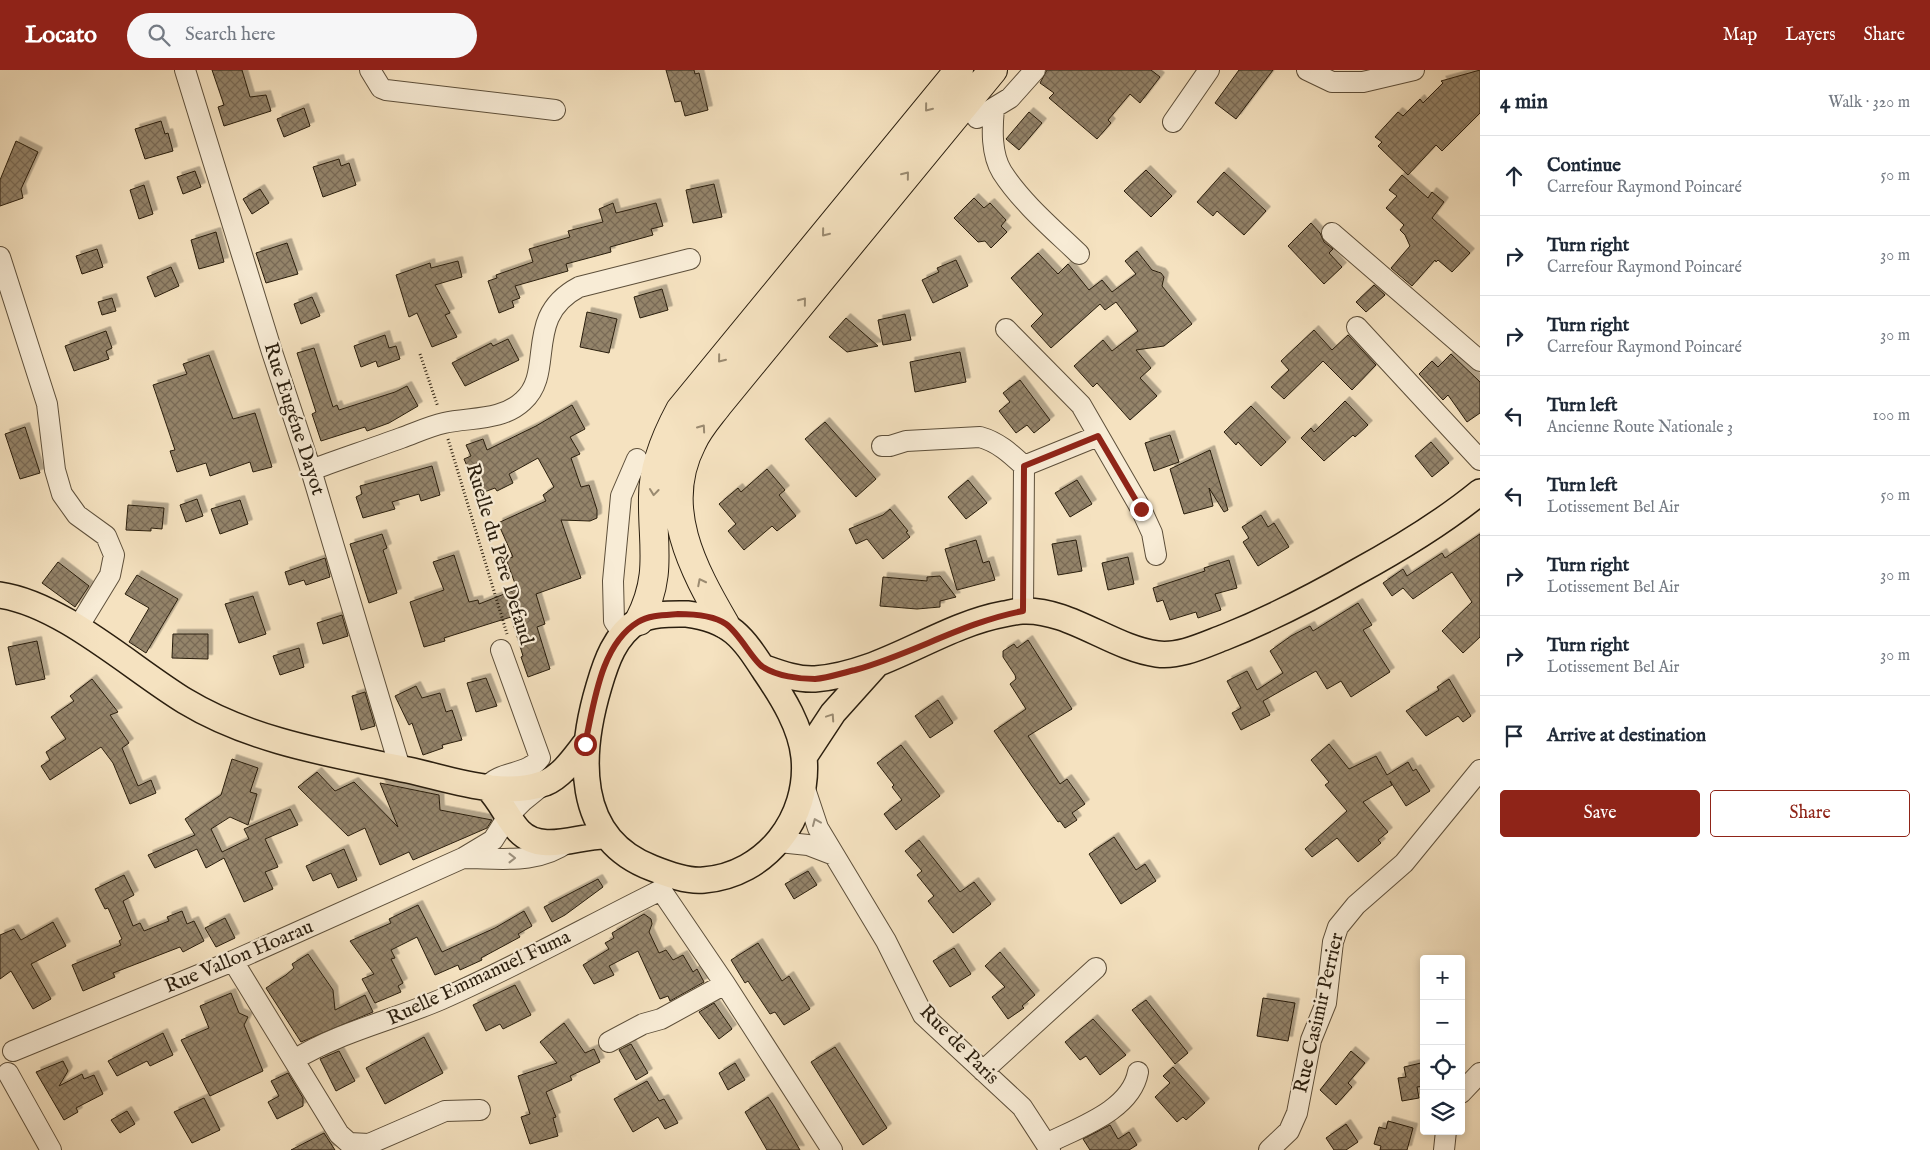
<!DOCTYPE html>
<meta charset="utf-8">
<style>
:root{--surface:#fff;--page:#f6f6f7;--text:#1f2937;--muted:#747a83;--line:#e0e1e3;--accent:#8f2418}
body{margin:0;font-family:"IM FELL English",serif;background:var(--page);color:var(--text)}
.controls{position:absolute;right:15px;bottom:15px;display:grid;overflow:hidden;border-radius:5px;box-shadow:0 2px 8px #0003}
.controls button{width:45px;height:45px;display:grid;place-items:center;padding:0;border:0;border-bottom:1px solid var(--line);background:var(--surface);color:var(--text);font:25px sans-serif}
.stop{position:absolute;width:15px;height:15px;margin:-11px;border:4px solid #8f2418;border-radius:50%;background:#fff}
.stop.end{background:#8f2418;border-color:#fff;box-shadow:0 1px 5px #0008}
.list{margin:0;padding:0;list-style:none}
h2{display:flex;justify-content:space-between;align-items:center;height:65px;margin:0;padding:0 20px;font-size:21px}
h2 small{font-size:16px;font-weight:400;color:var(--muted)}
.list li{display:grid;grid-template-columns:32px 1fr auto;gap:15px;align-items:center;box-sizing:border-box;height:80px;padding:0 20px;border-top:1px solid var(--line)}
.list b{display:block;font-size:19px;white-space:nowrap}
.list p{margin:0;font-size:16px;white-space:nowrap;color:var(--muted)}
.list em{font-size:16px;font-style:normal;color:var(--muted)}
.actions{display:flex;gap:10px;padding:15px 20px}
.actions a{flex:1;padding:11px 0;border:1px solid var(--accent);border-radius:5px;text-align:center;font-size:18px;color:var(--accent)}
.actions .main{background:var(--accent);color:#fff}
.icon{flex:none;width:28px;height:28px;fill:none;stroke:currentColor;stroke-width:2;stroke-linecap:round;stroke-linejoin:round}
.map{position:relative;flex:none;width:1480px;height:1080px;overflow:hidden}
header{display:flex;align-items:center;gap:30px;box-sizing:border-box;height:70px;padding:0 25px;background:var(--accent);color:#fff}
header strong{font-size:24px}
nav{display:flex;gap:28px;margin-inline-start:auto;font-size:18px}
.search{width:350px;height:45px;background:var(--page);display:flex;align-items:center;gap:12px;box-sizing:border-box;padding:0 18px;border-radius:28px;color:var(--muted);font-size:19px}
main{display:flex}
aside{flex:1;background:var(--surface)}
.map>svg:first-child{display:block}
</style>
<header>
<strong>Locato</strong>
<div class="search"><svg class="icon" aria-label="search" viewBox="0 0 24 24"><circle cx="10" cy="10" r="6"/><path d="M15 15l6 6"/></svg>Search here</div>
<nav><a>Map</a><a>Layers</a><a>Share</a></nav>
</header>
<main>
<div class="map">
<svg width="1480" height="1080" viewBox="0 0 1480 1080">
<defs>
<pattern id="building-cross-hatch" width="8" height="8" patternUnits="userSpaceOnUse" patternTransform="scale(1.25)"><rect width="8" height="8" fill="#94846b"/><path d="M0 0l8 8M0 8l8-8" fill="none" stroke="#796b56"/></pattern>
<filter id="shadow"><feDropShadow dx="4.5" dy="-4.5" stdDeviation="0" flood-color="#0004"/></filter>
</defs>
<rect width="100%" height="100%" fill="#f5e2c0"/>
<filter id="stains"><feTurbulence type="fractalNoise" baseFrequency=".004" numOctaves="4"/><feColorMatrix values="0 0 0 0 .2 0 0 0 0 .09 0 0 0 0 .02 0 0 0 .5 -.17"/></filter>
<radialGradient id="worn" r=".72"><stop offset=".6" stop-color="#630" stop-opacity="0"/><stop offset="1" stop-color="#630" stop-opacity=".3"/></radialGradient>
<!-- building -->
<path fill="url(#building-cross-hatch)" stroke="#2a1e0e" filter="url(#shadow)" d="M212,0h30l8,27 16,-2 5,16 -47,15 -6,-19 6,-2z
M666,0h28l1,4 4,-1 9,37 -23,6 -4,-15 -6,1z
M1047,0h104l9,7 -20,26 -10,-9 -22,26 3,3 -14,16 -48,-41 5,-5 -14,-10z
M1239,0h34l-37,49 -21,-16z
M1480,0v43l-38,38 -6,-6 -28,30 -30,-29 4,-4 -7,-5 23,-25 5,4 17,-17 3,4 20,-20 -2,-2z
M304,38l6,18 -26,11 -7,-18z
M1029,42l13,11 -23,27 -13,-11z
M161,51l4,13 3,-1 5,18 -28,8 -10,-30z
M16,71l22,11 -17,37 2,9 -23,8v-26z
M339,89l2,7 8,-3 7,22 -33,12 -10,-30z
M1146,100l26,26 -21,21 -27,-26z
M195,101l6,16 -18,7 -6,-17z
M1224,102l42,39 -22,24 -27,-24 -4,5 -16,-14z
M1402,105l26,23 4,-6 12,10 -12,16 38,35 -18,19 -14,-12 -2,2 -1,-2 -23,26 -21,-18 19,-22 -5,-11 -5,-5 4,-5 -18,-17 11,-12 -8,-6z
M714,114l8,33 -29,6 -7,-33z
M144,115l9,29 -14,5 -9,-29z
M260,119l9,14 -17,11 -9,-15z
M974,128l10,10 6,-5 16,17 -5,6 6,6 -16,16 -6,-7 -7,1 -24,-24z
M613,133l3,10 40,-10 7,23 -12,3 2,6 -43,12 1,5 -45,12 2,7 -53,15 5,12 -8,3 2,6 -15,6 -11,-32 9,-3 -1,-3 37,-13 -4,-13 41,-12 -2,-6 35,-9 -4,-13z
M1311,153l9,10 4,9 9,7 -4,4 13,14 -18,17 -36,-38z
M216,162l8,30 -25,7 -8,-29z
M287,173l11,31 -32,9 -10,-30z
M97,179l6,18 -21,7 -6,-18z
M1137,181l15,19 9,3 3,4 -2,9 30,38 -28,22 -28,4 15,18 -11,10 17,18 -27,24 -33,-37 -4,4 -19,-21 29,-26 9,11 26,-20 -22,-29 -11,8 -5,-6 -49,44 -20,-22 12,-12 -32,-36 27,-25 20,21 10,-10 21,26 13,-10 10,12 24,-18 -11,-13z
M956,190l12,26 -35,17 -11,-23 17,-8 -2,-4z
M458,191l4,16 -27,8 15,28 -5,2 12,22 -25,10 -15,-34 -8,4 -13,-42 34,-12 1,5z
M171,197l8,19 -24,11 -8,-20z
M1374,215l11,10 -19,17 -10,-10z
M662,219l6,21 -28,8 -6,-21z
M312,227l8,19 -19,8 -7,-20z
M112,228l4,13 -14,4 -4,-13z
M587,242l30,7 -8,34 -29,-6z
M905,244l6,26 -28,5 -5,-25z
M846,248l32,28 -31,6 -18,-15z
M1314,260l18,20 16,-15 28,30 -24,25 -29,-29 -39,38 -13,-12 18,-17 -8,-9z
M106,261l6,17 -6,3 3,8 -35,12 -9,-25z
M385,265l4,13 7,-2 4,13 -22,8 -2,-6 -15,6 -7,-21z
M508,269l11,21 -54,26 -13,-23 39,-20 2,3z
M314,278l19,59 4,-2 2,5 56,-18 12,-6 11,20 -29,17 -22,8 -2,-4 -44,14 -9,-27 4,-2 -19,-59z
M960,282l6,30 -51,10 -5,-30z
M1451,284l29,28v31l-13,9 -19,-27 -5,5 -24,-26 13,-13 6,6z
M209,285l24,64 22,-6 17,54 -19,5 -3,-10 -40,14 -4,-13 -29,9 -7,-21 5,-1 -22,-65 34,-11 -4,-10z
M1020,310l30,40 -16,13 -7,-8 -11,8 -17,-22 11,-9 -7,-9z
M1345,331l23,24 -13,12 -2,-2 -29,26 -23,-23 10,-10 3,4z
M572,335l13,24 -15,8 10,17 -9,4 10,29 8,-2 8,25v8l-7,3 -29,-1 20,58 -45,16 9,30 -8,3 13,42 -22,8 -7,-20 2,-1 -12,-39 -67,21 1,3 -21,6 -14,-45 34,-12 -11,-28 21,-7 15,47 9,-2 1,4 38,-15 -11,-30 7,-2 -15,-34 48,-22 -3,-6 11,-8 -16,-29 -29,16 4,9 -16,8 -2,-3 -16,6 -15,-35 7,-3 -5,-11 17,-6 4,11 49,-24z
M1251,336l35,36 -25,24 -23,-24 -2,3 -12,-13z
M825,352l51,57 -20,18 -51,-58z
M25,357l15,46 -20,6 -15,-45z
M1170,365l9,27 -25,9 -9,-28z
M1431,372l18,21 -17,14 -17,-21z
M1210,380l18,60 -4,2 -15,-24 4,18 -29,8 -14,-45z
M432,396l8,29 -19,6 -2,-7 -27,8 3,7 -32,9 -7,-21 6,-3 -2,-8z
M767,399l18,21 -6,5 17,21 -19,15 -5,-5 -28,24 -16,-19 8,-7 -17,-20 19,-16 3,4z
M968,410l19,23 -21,16 -18,-22z
M1077,410l15,24 -22,13 -15,-24z
M197,429l6,17 -17,6 -6,-17z
M240,430l8,24 -28,10 -9,-25z
M128,435l36,3 -2,21 -11,-1v3l-25,-1z
M890,439l18,22 -2,1 4,5 -27,22 -16,-20 -11,5 -7,-15 34,-14z
M1261,445l7,12 6,-4 15,24 -31,19 -15,-24 6,-4 -7,-11z
M382,464l5,14 -4,2 14,43 -28,10 -19,-59z
M1480,464v103l-17,16 -21,-22 30,-29 -20,-30 -39,27 -10,-11 -11,8 -9,-13 20,-14 4,7 35,-23 3,5z
M976,470l7,23 6,-2 6,19 -38,10 -12,-41z
M1076,470l6,31 -24,4 -6,-31z
M1128,487l6,27 -26,6 -6,-27z
M325,488l5,19 -24,8 -2,-5 -15,5 -4,-13z
M1229,490l8,28 -22,6 6,16 -23,8 -2,-6 -26,8 -7,-20 -6,2 -4,-14 52,-17 -1,-3z
M58,492l31,24 -14,21 -33,-24z
M137,505l41,24 -32,54 -17,-11 20,-34 -24,-14z
M940,506l16,21 -16,4v6l-23,2 -37,-3 3,-29 44,4v-4z
M253,526l13,38 -27,9 -14,-39z
M1358,533l14,22 -9,5 27,42 -39,25 -10,-16 -14,8 -11,-18 -53,30 7,14 -29,15 -9,-17 9,-5 -14,-27 20,-10 10,19 26,-17 -13,-22 21,-15 19,-10 3,5z
M342,545l6,21 -25,8 -6,-21z
M173,564h35v25l-36,-1z
M1028,570l44,69 -44,27 32,48 7,-5 18,25 -13,9 5,7 -12,8 -5,-7 -2,1 -26,-36 -38,-55 32,-22 -16,-25 6,-5 -1,-4 -12,-18v-6l11,-7 3,4z
M37,571l8,38 -29,6 -8,-38z
M299,578l5,19 -24,8 -7,-19z
M486,608l11,28 -21,6 -9,-29z
M92,609l26,33 -8,3 19,28 -7,5 16,38 13,-6 5,13 -26,11 -17,-41 -12,-16 -51,33 -9,-14 9,-6 -4,-8 20,-13 -15,-22 23,-16 -4,-5z
M1449,609l22,37 -8,6 -5,-6 -32,20 -20,-25 33,-21 -2,-3z
M416,616l6,12 18,-5 6,19 6,-2 10,30 -20,5 1,3 -20,7 -11,-32 -3,2 -14,-29z
M365,622l10,34 -14,4 -9,-34z
M938,630l15,23 -23,15 -15,-22z
M1329,674l20,25 27,-13 11,19 21,-13 5,9 3,-2 14,22 -24,15 -16,-25 2,4 -29,17 25,30 -10,8 3,3 -23,19 -21,-24 -25,19 -7,-8 42,-38 -22,-26 4,-3 -18,-22z
M901,675l39,51 -44,34 -12,-16 18,-14 -10,-13 2,-2 -17,-22z
M232,689l26,9 -8,24 7,2 -9,31 -18,-8 -19,12 11,23 27,-13 -5,-10 46,-20 8,16 -33,14 13,28 -13,5 8,17 -29,13 -20,-44 -18,10 -9,-19 -42,19 -7,-13 47,-20 -10,-16 36,-24z
M317,702l18,19 19,-9 44,45 -18,-44 59,12 1,15 52,10 -5,8 -74,32 -4,-8 -29,13 -15,-37 -17,8 -50,-49z
M1114,767l22,33 9,-6 11,17 -35,23 -32,-50z
M919,770l41,52 14,-10 17,22 -38,29 -25,-32 6,-5 -17,-21 5,-4 -17,-20z
M344,779l13,31 -19,8 -7,-15 -18,8 -7,-15z
M808,801l9,14 -23,14 -9,-15z
M124,805l10,20 -11,6 10,25 7,-3 4,8 25,-10 -2,-4 15,-6 5,13 7,-3 10,20 -21,11 -3,-5 -67,26 2,4 -32,14 -11,-26 49,-20 -2,-4 3,-2 -14,-31 -3,1 -10,-20z
M598,809l5,8 -38,28 -13,7 -8,-15z
M418,835l24,47 53,-24 29,-17 8,15 -14,8 2,3 -39,21 1,2 -22,10 -2,-5 -23,10 -18,-38 -26,13 4,8 -4,1 12,24 -5,3 3,6 -26,11 -13,-24 12,-5 -24,-33 41,-18 -2,-4z
M644,844l7,5 1,5 -3,8 10,21 7,-3 7,10 10,-5 10,17 4,-3 7,13 -34,19 -2,-5 -8,3 -22,-48 -29,15 5,9 -20,9 -11,-19 26,-16 -4,-6 9,-5 -2,-5z
M225,848l10,20 -19,9 -11,-19z
M53,852l13,24 -35,18 20,35 -18,10 -22,-38 -11,8v-44l14,-6 7,11z
M758,873l24,38 7,-5 21,33 -26,16 -9,-13 -5,2 -22,-33 -3,2 -14,-23z
M954,878l17,26 -21,13 -17,-26z
M1000,882l35,43 -13,11 2,2 -16,11 -16,-22 13,-10 -20,-21z
M308,884l25,36 2,20 30,-15 8,17 -72,30 -35,-54 20,-13 8,-7 -2,-4z
M515,915l16,30 -28,14 -3,-5 -14,7 -13,-26z
M231,923l8,20 9,4 -4,8 19,46 -53,25 -29,-56 28,-12 -9,-22z
M1263,928l32,5 -7,38 -31,-5z
M1146,930l42,53 -13,11 -43,-54z
M714,933l18,26 -13,10 -20,-27z
M1093,949l33,36 -26,20 -14,-19 -6,4 -15,-18z
M564,953l21,30 9,-4 6,13 -30,14 2,4 -26,12 10,25 -3,1 5,18 -28,8 -9,-27 9,-3 -12,-38 39,-13 -17,-21z
M163,963l10,22 -23,11 -3,-5 -30,15 -9,-15z
M424,967l19,36 -58,31 -19,-36z
M631,974l17,29 -12,7 -17,-30z
M835,977l52,81 -24,17 -52,-83z
M339,981l16,30 -19,10 -16,-32z
M1351,981l14,12 -17,20 4,4 -16,18 -16,-15z
M63,991l5,10 -9,15 23,-12 2,5 10,-4 9,19 -27,14 2,4 -14,8 -28,-48z
M735,993l10,17 -17,10 -9,-17z
M1421,993l3,23 -7,1 2,11 -17,3 -4,-23 8,-1 -2,-10z
M1173,997l32,36 -19,17 -3,-3 -6,5 -22,-25 15,-14 -7,-7z
M288,1003l15,25v8l-26,13 -9,-17 11,-6 -8,-15z
M647,1011l12,20 5,-2 14,24 -13,6 -7,-12 -25,15 -19,-33z
M768,1027l6,9 26,44h-33l-22,-38z
M204,1028l16,32 -28,13 -18,-31z
M127,1041l8,13 -15,9 -9,-13z
M1388,1051l25,7 -6,22h-27l1,-4 -7,-2 5,-17 7,2z
M1346,1054l12,18 -12,8h-12l-8,-12z
M1110,1055l8,14 11,-7 8,13 -8,5h-39l-7,-11z
M324,1063l11,17h-44z"/>
<g fill="none" stroke-linecap="round" stroke-linejoin="round">
<!-- minor casing -->
<g stroke="#5d4f3a" stroke-width="22">
<path id="minor" d="M185,0l87,282 39,118 89,298
M370,0l11,18 5,2 169,20
M1307,0l25,12h31l51,-12
M994,38c-2,21 -3,46 8,64 20,31 51,57 77,82
M977,48l33,-20 25,-28
M1173,52l36,-52
M1332,163l148,128
M0,187l47,147 8,66 7,24 15,21 29,21 8,19 -4,20 -33,54
M1357,257l123,133
M1006,259l75,76 60,104 11,24 4,22
M882,376h8l16,-5 74,-4c18,5 30,16 44,29
M311,400c30,-11 60,-21 90,-32 14,-5 29,-12 43,-15 27,-6 58,-2 79,-22 33,-29 -1,-84 56,-114l111,-28
M1023,541l1,-145 74,-30
M623,564l-9,-13 -1,-40 8,-85 16,-37
M804,716l14,42 68,113 37,74 99,92 28,43
M487,717c13,-17 40,-11 53,-29l-39,-108
M779,772l29,3 26,10
M463,788c37,0 74,7 105,-16
M661,820l64,94 107,166
M233,891l106,173 10,9 20,1 76,-33 35,-1
M609,972l34,-18 18,-5 64,-35
M13,981l220,-90 230,-103 30,-18 16,-25 14,-14 21,-17
M294,990c45,-28 100,-40 148,-61 75,-33 146,-73 219,-109
M983,1001l113,-103
M8,1003l43,77
M1461,1023l19,-20
M1046,1074c31,-16 85,-33 92,-72
M1269,1080l20,-19 8,-18 14,-73 15,-37 7,-61 5,-15 18,-22 48,-42 76,-93
M1444,1080l2,-19"/>
</g>
<!-- major casing -->
<g stroke="#2a1e0e" stroke-width="28">
<path id="major" d="M0,525c62,9 131,73 185,106 68,41 147,53 223,69 42,9 94,29 137,13 17,-7 29,-25 40,-39
M687,544c45,6 56,24 79,59 17,25 35,54 38,84 6,61 -38,118 -100,123 -16,2 -37,-6 -52,-12 -79,-30 -73,-115 -53,-182 7,-24 16,-51 39,-65 14,-8 34,-7 49,-7z
M762,597c17,6 35,13 53,12 68,-5 124,-53 189,-65 6,-1 13,-3 19,-3 46,-2 89,37 134,43 23,3 47,-9 68,-17 45,-18 88,-40 130,-64 44,-24 86,-49 125,-81
M804,687l29,-44 44,-49
M487,717c14,14 20,31 32,44 23,24 60,4 87,5"/>
</g>
<!-- highway casing -->
<g stroke="#2a1e0e" stroke-width="30">
<path id="highway" d="M639,551c24,-46 13,-76 14,-124 0,-30 13,-61 27,-87l279,-340
M725,554c-32,-55 -66,-117 -33,-181 6,-14 17,-26 26,-38l275,-335"/>
</g>
<!-- path -->
<path stroke="#2a1e0e" stroke-width="3" stroke-dasharray="1 2.5" stroke-linecap="butt" d="M420,284l18,53
M448,369l59,195"/>
<!-- minor -->
<use href="#minor" stroke="#f8ecd6" stroke-width="20"/>
<!-- major -->
<use href="#major" stroke="#f5e2c0" stroke-width="25"/>
<!-- highway -->
<use href="#highway" stroke="#f5e2c0" stroke-width="28"/>
</g>
<!-- one-way arrows -->
<defs><path id="oneway-chevron" d="M-2-3.5L2.5 0L-2 3.5" fill="none" stroke-width="1.6" stroke-linecap="round" stroke-linejoin="round" transform="scale(1.25)"/></defs>
<g stroke="#9a8a70">
<use href="#oneway-chevron" transform="translate(928 38) rotate(129)"/>
<use href="#oneway-chevron" transform="translate(906 105) rotate(-51)"/>
<use href="#oneway-chevron" transform="translate(825 163) rotate(129)"/>
<use href="#oneway-chevron" transform="translate(803 231) rotate(-51)"/>
<use href="#oneway-chevron" transform="translate(721 289) rotate(129)"/>
<use href="#oneway-chevron" transform="translate(702 358) rotate(-55)"/>
<use href="#oneway-chevron" transform="translate(654 422) rotate(96)"/>
<use href="#oneway-chevron" transform="translate(701 512) rotate(-117)"/>
<use href="#oneway-chevron" transform="translate(831 647) rotate(-56)"/>
</g>
<g stroke="#9b8f7c">
<use href="#oneway-chevron" transform="translate(816 752) rotate(-113)"/>
<use href="#oneway-chevron" transform="translate(512 788)"/>
</g>
<g fill="none" stroke-linecap="round" stroke-linejoin="round">
<!-- route -->
<path stroke="#8f2418" stroke-width="6" d="M585,674c9,-39 15,-99 53,-122 11,-7 28,-7 40,-8 15,0 35,1 48,10 14,10 27,37 37,43 14,9 36,12 52,12 13,-1 27,-6 40,-9 58,-16 109,-48 168,-59l1,-145 74,-30 43,73"/>
</g>
<g text-anchor="middle" dominant-baseline="central" stroke-width="4.5" stroke-linejoin="round" paint-order="stroke">
<!-- street labels -->
<g font-size="20" fill="#2a1e0e" stroke="#f8ecd6">
<text transform="translate(294 349) rotate(72)">Rue Eugéne Dayot</text>
<text transform="translate(499 484) rotate(73)">Ruelle du Père Defaud</text>
<text transform="translate(239 887) rotate(-23)">Rue Vallon Hoarau</text>
<text transform="translate(479 908) rotate(-25)">Ruelle Emmanuel Fuma</text>
<text transform="translate(1319 943) rotate(-77)">Rue Casimir Perrier</text>
<text transform="translate(959 975) rotate(45)">Rue de Paris</text>
</g>
</g>
<rect width="100%" height="100%" filter="url(#stains)"/>
<rect width="100%" height="100%" fill="url(#worn)"/>
</svg>
<div class="controls">
<button>+</button>
<button>−</button>
<button><svg class="icon" aria-label="locate" viewBox="0 0 24 24"><circle cx="12" cy="12" r="6"/><path d="M12 2v4M12 18v4M2 12h4M18 12h4"/></svg></button>
<button><svg class="icon" aria-label="layers" viewBox="0 0 24 24"><path d="M12 4l9 5-9 5-9-5zM3 14l9 5 9-5"/></svg></button>
</div>
<div class="stop" style="left:585px;top:674px"></div>
<div class="stop end" style="left:1141px;top:439px"></div>
</div>
<aside>
<h2>4 min<small>Walk · 320 m</small></h2>
<ul class="list">
<li><svg class="icon" aria-label="ahead" viewBox="0 0 24 24"><path d="M12 20V5M6 11l6-6 6 6"/></svg><div><b>Continue</b><p>Carrefour Raymond Poincaré</p></div><em>50 m</em></li>
<li><svg class="icon" aria-label="right" viewBox="0 0 24 24"><path d="M7 20v-9h11M14 6l5 5-5 5"/></svg><div><b>Turn right</b><p>Carrefour Raymond Poincaré</p></div><em>30 m</em></li>
<li><svg class="icon" aria-label="right" viewBox="0 0 24 24"><path d="M7 20v-9h11M14 6l5 5-5 5"/></svg><div><b>Turn right</b><p>Carrefour Raymond Poincaré</p></div><em>30 m</em></li>
<li><svg class="icon" aria-label="left" viewBox="0 0 24 24"><path d="M17 20v-9H6M10 6l-5 5 5 5"/></svg><div><b>Turn left</b><p>Ancienne Route Nationale 3</p></div><em>100 m</em></li>
<li><svg class="icon" aria-label="left" viewBox="0 0 24 24"><path d="M17 20v-9H6M10 6l-5 5 5 5"/></svg><div><b>Turn left</b><p>Lotissement Bel Air</p></div><em>50 m</em></li>
<li><svg class="icon" aria-label="right" viewBox="0 0 24 24"><path d="M7 20v-9h11M14 6l5 5-5 5"/></svg><div><b>Turn right</b><p>Lotissement Bel Air</p></div><em>30 m</em></li>
<li><svg class="icon" aria-label="right" viewBox="0 0 24 24"><path d="M7 20v-9h11M14 6l5 5-5 5"/></svg><div><b>Turn right</b><p>Lotissement Bel Air</p></div><em>30 m</em></li>
<li><svg class="icon" aria-label="arrive" viewBox="0 0 24 24"><path d="M6 21V4h12l-3 4 3 4H6"/></svg><div><b>Arrive at destination</b></div></li>
</ul>
<div class="actions"><a class="main">Save</a><a>Share</a></div>
</aside>
</main>
